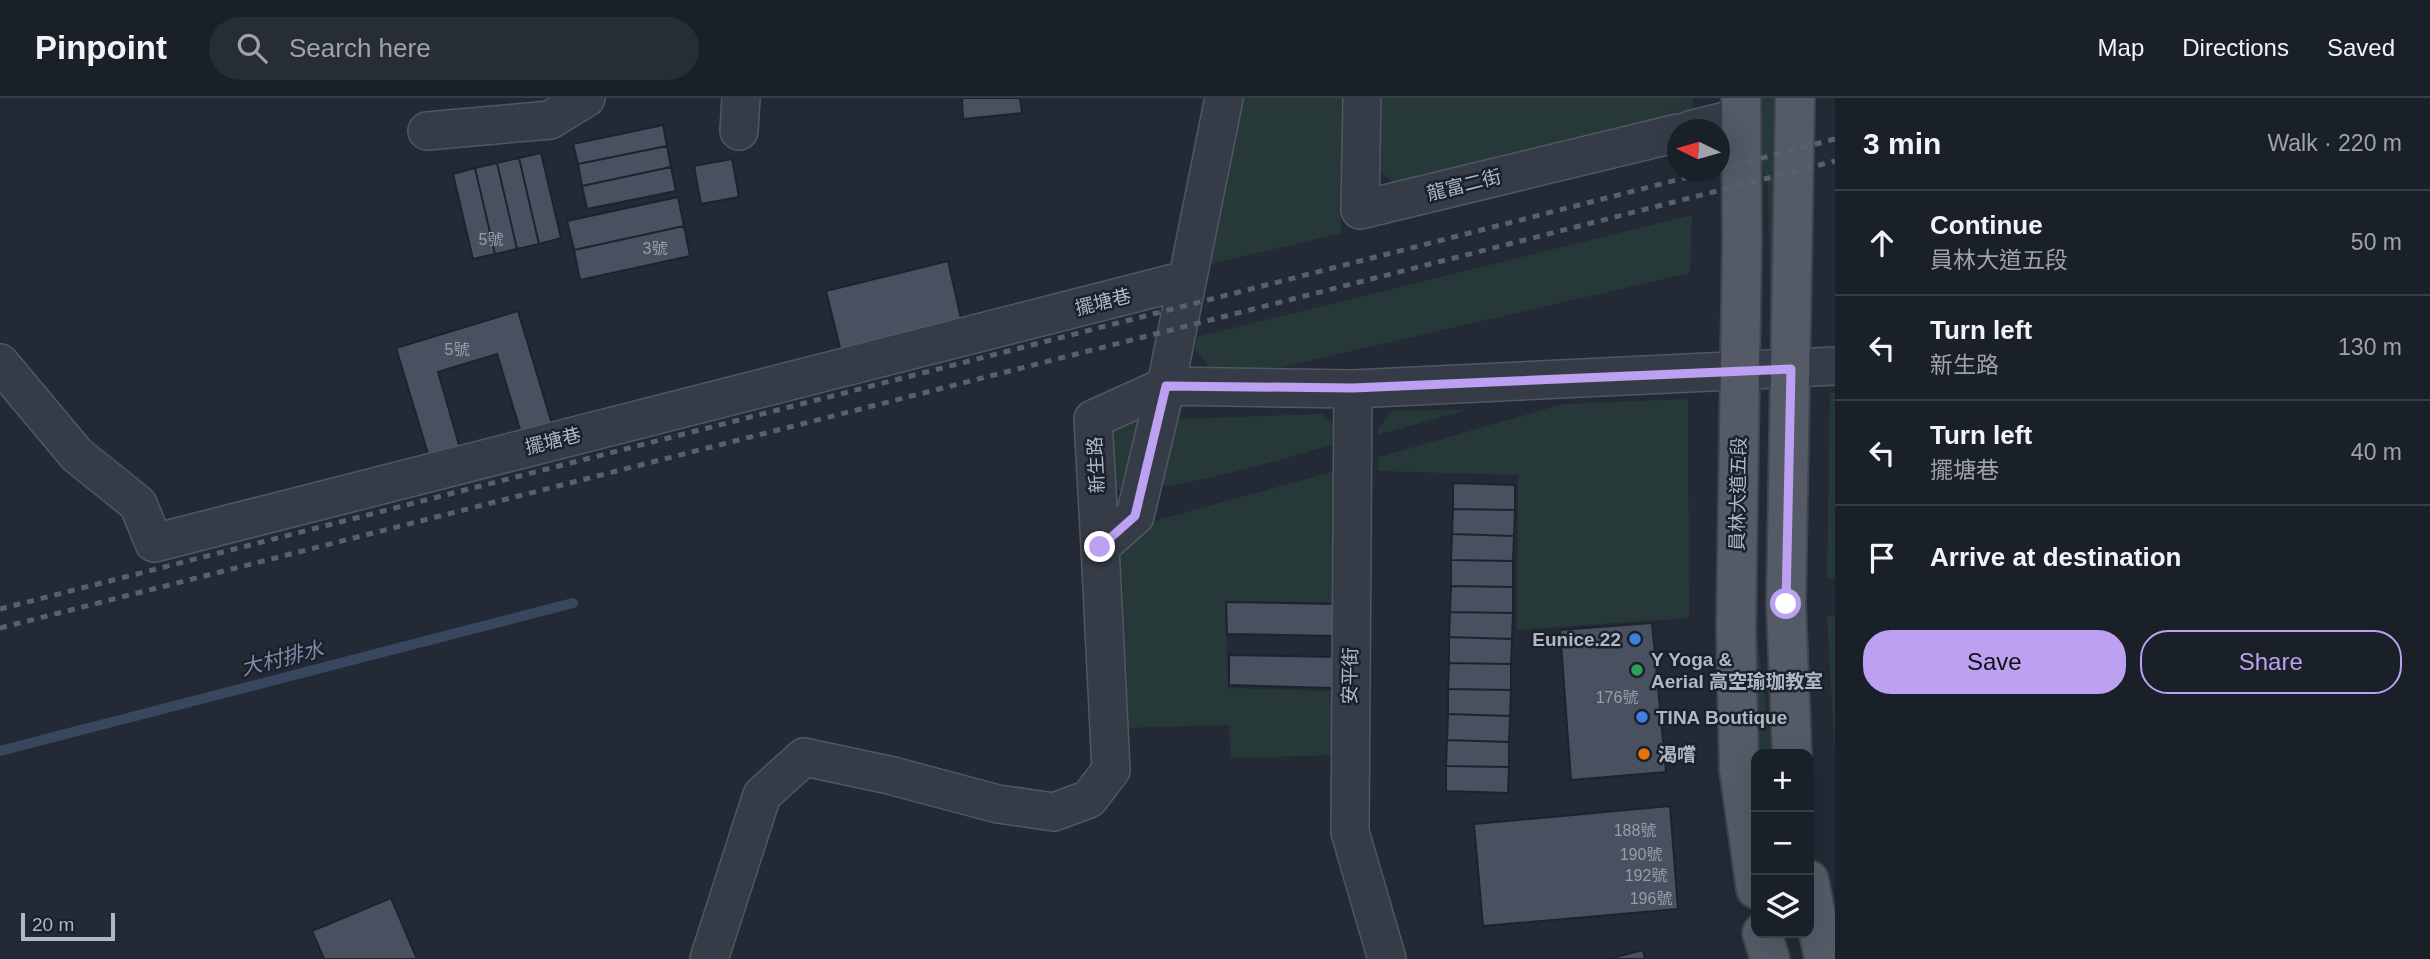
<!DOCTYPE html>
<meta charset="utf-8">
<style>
:root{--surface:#1a2028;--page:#272d34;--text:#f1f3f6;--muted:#9fa3a8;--line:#383e45;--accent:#bca0f2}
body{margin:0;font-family:Helvetica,"Noto Sans TC",sans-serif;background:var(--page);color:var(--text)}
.controls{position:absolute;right:21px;bottom:21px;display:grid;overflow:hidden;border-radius:14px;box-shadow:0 7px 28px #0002}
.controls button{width:63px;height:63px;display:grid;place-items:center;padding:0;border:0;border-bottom:2px solid var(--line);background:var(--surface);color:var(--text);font:35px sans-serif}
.compass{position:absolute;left:1667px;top:21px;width:63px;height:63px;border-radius:50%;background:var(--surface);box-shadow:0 7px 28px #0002;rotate:275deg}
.scale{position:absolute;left:21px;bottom:18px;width:94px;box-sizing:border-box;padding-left:7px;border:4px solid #b1b7c3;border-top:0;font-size:19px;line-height:24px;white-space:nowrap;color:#b1b7c3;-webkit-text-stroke:5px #1b212b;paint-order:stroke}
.stop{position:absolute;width:21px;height:21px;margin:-16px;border:5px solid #bca0f2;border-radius:50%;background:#fff}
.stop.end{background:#bca0f2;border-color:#fff;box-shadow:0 2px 7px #0008}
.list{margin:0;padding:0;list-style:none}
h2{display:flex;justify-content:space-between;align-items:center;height:91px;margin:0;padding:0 28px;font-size:30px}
h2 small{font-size:23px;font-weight:400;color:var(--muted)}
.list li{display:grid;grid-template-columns:46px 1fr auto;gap:21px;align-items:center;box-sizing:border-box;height:105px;padding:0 28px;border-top:2px solid var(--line)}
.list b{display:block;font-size:26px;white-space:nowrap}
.list p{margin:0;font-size:23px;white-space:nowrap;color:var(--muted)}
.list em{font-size:23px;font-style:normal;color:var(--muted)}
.actions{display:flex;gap:14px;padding:21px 28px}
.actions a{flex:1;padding:16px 0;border:2px solid var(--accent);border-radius:28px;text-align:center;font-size:24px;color:var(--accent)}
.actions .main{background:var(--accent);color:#111}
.icon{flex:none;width:38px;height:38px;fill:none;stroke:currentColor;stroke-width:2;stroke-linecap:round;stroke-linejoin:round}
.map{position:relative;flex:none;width:1835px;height:861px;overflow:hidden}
header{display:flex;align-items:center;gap:42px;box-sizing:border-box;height:98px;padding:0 35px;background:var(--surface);border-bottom:2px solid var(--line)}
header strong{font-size:33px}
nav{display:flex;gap:38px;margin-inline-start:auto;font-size:24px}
.search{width:490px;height:63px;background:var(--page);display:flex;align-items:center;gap:18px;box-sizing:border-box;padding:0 24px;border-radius:38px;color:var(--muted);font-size:26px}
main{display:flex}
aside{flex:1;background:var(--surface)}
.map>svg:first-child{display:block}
</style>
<header>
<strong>Pinpoint</strong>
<div class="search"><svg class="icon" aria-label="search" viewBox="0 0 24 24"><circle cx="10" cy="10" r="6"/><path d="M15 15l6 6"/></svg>Search here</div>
<nav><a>Map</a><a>Directions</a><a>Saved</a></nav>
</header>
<main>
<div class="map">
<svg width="1835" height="861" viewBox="0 0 1835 861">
<rect width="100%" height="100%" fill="#232a36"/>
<!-- green -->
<path fill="#273839" d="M1237,0h105l-1,135 -134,32z
M1382,0h311l-1,18 -289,73 -22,-16z
M1761,0h16l-1,209h-6l-2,-123 -7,-22z
M1692,117l-2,58 -408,94 -70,3 -17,-20 2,-13z
M1830,295h5v185l-8,1z
M1688,301l1,219 -172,12 1,-155 -140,-4 1,-14 184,-53z
M1469,311l-91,26 1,-8 14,-16z
M1323,316l16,16v13c-77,21 -153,47 -234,48l2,-57 18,-13z
M1758,355v190l14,111h-13l-6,-86z
M1339,372l-3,133 -111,-2 3,87 107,3v64l-104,3 -2,-33 -108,3 -15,-210 48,3z
M1827,518h8v139z"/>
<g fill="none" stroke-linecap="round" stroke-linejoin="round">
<!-- stream -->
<path stroke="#39475e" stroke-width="10" d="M0,653l573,-148"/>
</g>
<!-- building -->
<path fill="#495160" stroke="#1d232e" stroke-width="2" d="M962,0h58l2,15 -59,6z
M663,27l4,21 -89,18 -5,-20z
M667,48l4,21 -89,19 -4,-22z
M541,55l20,85 -22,6 -20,-86z
M519,60l20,86 -22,5 -20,-86z
M732,61l7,38 -38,7 -7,-38z
M497,65l20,86 -22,5 -20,-86z
M671,69l5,24 -89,18 -5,-23z
M475,70l20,86 -22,5 -20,-85z
M678,99l6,29 -110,24 -7,-29z
M684,128l6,30 -110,24 -6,-30z
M948,163l14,62 -121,29 -15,-61z
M518,213l34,113 -31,9 -24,-79 -59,18 22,76 -31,9 -33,-109z
M1453,385l62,2v25l-62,-1z
M1453,411l62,1 -1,26 -62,-2z
M1452,436l62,2 -1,25 -62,-1z
M1451,462l62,1v26l-62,-1z
M1451,488l62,1v26l-63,-1z
M1226,504l110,2v32l-109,-2z
M1450,514l63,1 -1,26 -63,-2z
M1652,525l14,149 -95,8 -11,-150z
M1449,539l63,2 -1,25 -62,-1z
M1229,557l108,2 -3,31 -105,-3z
M1449,565l62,1v26l-63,-1z
M1448,591l63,1 -1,26 -62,-2z
M1448,616l62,2 -1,26 -62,-2z
M1447,642l62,2v25l-63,-1z
M1446,668l63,1 -1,26 -62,-2z
M1670,708l8,103 -195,17 -9,-102z
M391,800l26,61h-93l-12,-28z
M1643,852l2,9h-37z"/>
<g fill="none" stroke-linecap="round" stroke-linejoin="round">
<!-- minor casing -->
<g stroke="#515762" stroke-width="40">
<path id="minor" d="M1362,0l-2,112 318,-77
M1690,32l51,-13
M427,33l123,-11 36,-22
M739,33l2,-33
M0,265l77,92 61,49 16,39 1032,-263
M1353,291l-3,443 37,127
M1100,449l-7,-128 73,-33 187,3 482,-23
M709,861l53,-164 42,-38 85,18 109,29 56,8 35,-13 22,-29 -11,-223 35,-31 31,-130 58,-288"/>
</g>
<!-- major casing -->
<g stroke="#3f4550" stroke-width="42">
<path id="major" d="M1741,0l1,142 -6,389 3,140 17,120
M1792,656l-6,-150 9,-506
M1809,782l15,79
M1762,835l8,26"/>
</g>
<!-- minor -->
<use href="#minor" stroke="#363c47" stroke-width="37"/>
<!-- major -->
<use href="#major" stroke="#545b67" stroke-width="38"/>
<!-- rail -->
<path stroke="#58606e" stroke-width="5" stroke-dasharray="7 7" stroke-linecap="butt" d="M1720,71l115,-30
M0,511l1708,-437
M0,530l1835,-467"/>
</g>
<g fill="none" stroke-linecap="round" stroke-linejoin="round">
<!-- route -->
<path stroke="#bca0f2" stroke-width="9" d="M1100,449l35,-31 31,-130 187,2 438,-19 -5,235"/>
</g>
<!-- markers -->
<g fill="#3f7fe0" stroke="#1b212b" stroke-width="2.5">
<circle cx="1635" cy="541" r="7"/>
<circle cx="1642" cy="619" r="7"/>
</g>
<circle fill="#2e9e5b" stroke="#1b212b" stroke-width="2.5" cx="1637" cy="572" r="7"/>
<circle fill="#e8710a" stroke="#1b212b" stroke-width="2.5" cx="1644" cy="656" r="7"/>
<g text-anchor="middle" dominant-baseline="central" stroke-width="5" stroke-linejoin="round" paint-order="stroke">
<!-- number labels -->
<g font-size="16" fill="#979eaa">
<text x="491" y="141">5號</text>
<text x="655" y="150">3號</text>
<text x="457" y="251">5號</text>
<text x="1617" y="599">176號</text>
<text x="1635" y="732">188號</text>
<text x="1641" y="756">190號</text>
<text x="1646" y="777">192號</text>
<text x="1651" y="800">196號</text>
</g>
<!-- street labels -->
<g font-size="19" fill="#b1b7c3" stroke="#1b212b">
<text transform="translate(1464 87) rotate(-14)">龍富二街</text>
<text transform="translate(1103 204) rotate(-14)">擺塘巷</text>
<text transform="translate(553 343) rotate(-14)">擺塘巷</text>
<text transform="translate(1096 367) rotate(-93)">新生路</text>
<text transform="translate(1738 396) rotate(-89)">員林大道五段</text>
<text transform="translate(1350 578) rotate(-89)">安平街</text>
</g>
<!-- poi labels -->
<g font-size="19" font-weight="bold" fill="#b1b7c3" stroke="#1b212b" text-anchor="start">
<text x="1621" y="541" text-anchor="end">Eunice.22</text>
<text x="1651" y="561">Y Yoga &amp;<tspan x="1651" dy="22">Aerial 高空瑜珈教室</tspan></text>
<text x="1656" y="619">TINA Boutique</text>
<text x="1658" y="656">渴嚐</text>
</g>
<!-- water labels -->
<g font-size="21" font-style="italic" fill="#7b8da9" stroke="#1b212b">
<text transform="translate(282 560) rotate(-14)">大村排水</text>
</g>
</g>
</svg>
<div class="controls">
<button>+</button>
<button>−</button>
<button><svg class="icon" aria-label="layers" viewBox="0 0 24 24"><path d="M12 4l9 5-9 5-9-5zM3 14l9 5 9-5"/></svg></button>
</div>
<svg class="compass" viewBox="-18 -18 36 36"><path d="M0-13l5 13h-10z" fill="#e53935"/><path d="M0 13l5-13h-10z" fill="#9fa3a8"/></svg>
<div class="scale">20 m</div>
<div class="stop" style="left:1786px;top:506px"></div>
<div class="stop end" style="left:1100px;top:449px"></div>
</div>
<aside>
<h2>3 min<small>Walk · 220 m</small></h2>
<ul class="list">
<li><svg class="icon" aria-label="ahead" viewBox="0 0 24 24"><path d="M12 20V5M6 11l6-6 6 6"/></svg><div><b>Continue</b><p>員林大道五段</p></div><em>50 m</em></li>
<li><svg class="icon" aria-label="left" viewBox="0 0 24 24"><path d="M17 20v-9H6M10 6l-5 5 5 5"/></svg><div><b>Turn left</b><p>新生路</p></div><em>130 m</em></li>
<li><svg class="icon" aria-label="left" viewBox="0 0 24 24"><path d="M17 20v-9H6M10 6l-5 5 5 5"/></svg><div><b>Turn left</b><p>擺塘巷</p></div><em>40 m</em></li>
<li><svg class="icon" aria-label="arrive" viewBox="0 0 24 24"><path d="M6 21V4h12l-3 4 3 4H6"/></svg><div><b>Arrive at destination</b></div></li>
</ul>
<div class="actions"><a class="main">Save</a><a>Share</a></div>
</aside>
</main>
